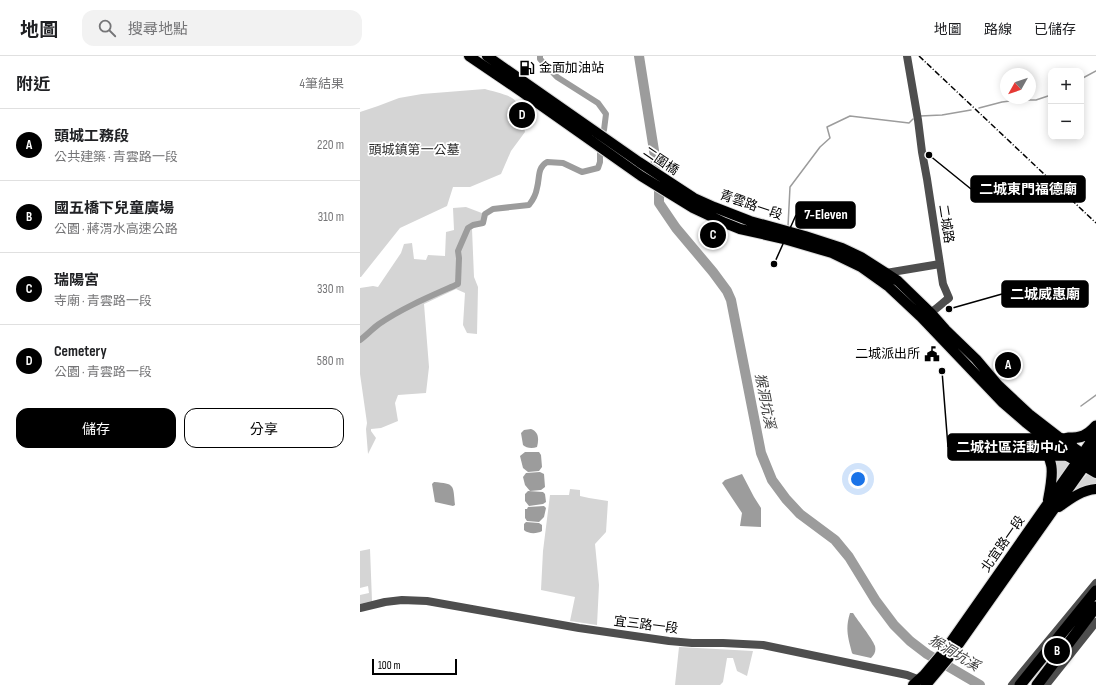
<!DOCTYPE html>
<html lang="zh-TW">
<meta charset="utf-8">
<style>
:root{--surface:#fff;--page:#f2f2f2;--text:#202124;--muted:#757577;--line:#e0e0e0;--accent:#000}
body{margin:0;font-family:"Sofia Sans Condensed","Noto Sans TC",sans-serif;background:var(--page);color:var(--text)}
.controls{position:absolute;right:12px;top:12px;display:grid;overflow:hidden;border-radius:8px;box-shadow:0 2px 10px #0003}
.controls button{width:36px;height:36px;display:grid;place-items:center;padding:0;border:0;border-bottom:1px solid var(--line);background:var(--surface);color:var(--text);font:20px sans-serif}
.compass{position:absolute;left:640px;top:12px;width:36px;height:36px;border-radius:50%;background:var(--surface);box-shadow:0 2px 10px #0003;rotate:230deg}
.scale{position:absolute;left:12px;bottom:10px;width:85px;box-sizing:border-box;padding-left:4px;border:2px solid #000;border-top:0;font-size:11px;line-height:14px;white-space:nowrap;color:#000;-webkit-text-stroke:3px #fff;paint-order:stroke}
.you{position:absolute;left:498px;top:423px;width:14px;height:14px;margin:-10px;border:3px solid #fff;border-radius:50%;background:#1a73e8;box-shadow:0 0 0 6px #1a73e833}
.badge{display:grid;place-items:center;width:26px;height:26px;border-radius:50%;background:var(--accent);color:#fff;font-size:13px;font-weight:700}
.pin{position:absolute;translate:-50% -50%;border:2px solid #fff;box-shadow:0 1px 4px #0006}
.list{margin:0;padding:0;list-style:none}
h2{display:flex;justify-content:space-between;align-items:center;height:52px;margin:0;padding:0 16px;font-size:17px}
h2 small{font-size:13px;font-weight:400;color:var(--muted)}
.list li{display:grid;grid-template-columns:26px 1fr auto;gap:12px;align-items:center;box-sizing:border-box;height:72px;padding:0 16px;border-top:1px solid var(--line)}
.list b{display:block;font-size:15px;white-space:nowrap}
.list p{margin:0;font-size:13px;white-space:nowrap;color:var(--muted)}
.list em{font-size:13px;font-style:normal;color:var(--muted)}
.actions{display:flex;gap:8px;padding:12px 16px}
.actions a{flex:1;padding:9px 0;border:1px solid var(--accent);border-radius:12px;text-align:center;font-size:14px;color:var(--accent)}
.actions .main{background:var(--accent);color:#fff}
.icon{flex:none;width:22px;height:22px;fill:none;stroke:currentColor;stroke-width:2;stroke-linecap:round;stroke-linejoin:round}
.map{position:relative;flex:none;width:736px;height:629px;overflow:hidden}
header{display:flex;align-items:center;gap:24px;box-sizing:border-box;height:56px;padding:0 20px;background:var(--surface);border-bottom:1px solid var(--line)}
header strong{font-size:19px}
nav{display:flex;gap:22px;margin-inline-start:auto;font-size:14px}
.search{width:280px;height:36px;background:var(--page);display:flex;align-items:center;gap:10px;box-sizing:border-box;padding:0 14px;border-radius:12px;color:var(--muted);font-size:15px}
main{display:flex}
aside{flex:1;background:var(--surface)}
.map>svg:first-child{display:block}
</style>
<header>
<strong>地圖</strong>
<div class="search"><svg class="icon" aria-label="search" viewBox="0 0 24 24"><circle cx="10" cy="10" r="6"/><path d="M15 15l6 6"/></svg>搜尋地點</div>
<nav><a>地圖</a><a>路線</a><a>已儲存</a></nav>
</header>
<main>
<aside>
<h2>附近<small>4筆結果</small></h2>
<ul class="list">
<li><span class="badge">A</span><div><b>頭城工務段</b><p>公共建築 · 青雲路一段</p></div><em>220 m</em></li>
<li><span class="badge">B</span><div><b>國五橋下兒童廣場</b><p>公園 · 蔣渭水高速公路</p></div><em>310 m</em></li>
<li><span class="badge">C</span><div><b>瑞陽宮</b><p>寺廟 · 青雲路一段</p></div><em>330 m</em></li>
<li><span class="badge">D</span><div><b>Cemetery</b><p>公園 · 青雲路一段</p></div><em>580 m</em></li>
</ul>
<div class="actions"><a class="main">儲存</a><a>分享</a></div>
</aside>
<div class="map">
<svg width="736" height="629" viewBox="0 0 736 629">
<rect width="100%" height="100%" fill="#fff"/>
<!-- green -->
<path fill="#d5d5d5" d="M125,33c6,2 21,5 27,9 10,6 11,23 13,34l-14,19 -10,23 -31,13h-17l-6,19 -47,22 -39,49h-1v-165l18,-6 21,-8 23,-4z
M106,151l21,8 -3,8 -12,6 2,48 4,10 -1,47 -10,-1 -4,-8 2,-32 -9,-4 -32,15 5,63 -3,26 -28,2 -3,8 3,18 -17,7 -10,1v2l5,7 -8,16 -2,-25 1,-6 -7,-49v-86l13,-2 5,1 23,-34 3,-9 8,-1 2,16 12,1 2,-5 17,1 1,-24 8,-2 -1,-22z
M695,396l17,12 -15,19c0,-10 0,-20 -4,-30z
M727,418l9,3v8l-23,7v-2z
M210,433l10,1v6l9,2 19,3 -2,31 -11,12 4,41 -2,40 -27,-4 5,-24 -34,-7 2,-39 7,-56h19z
M10,493l2,52 -12,3v-9l9,-2 -1,-7 -8,2v-37z
M319,591l74,4 -6,25 -10,-5 -4,-13h-6l-4,24 -3,3h-45z"/>
<!-- water -->
<path fill="#9c9c9c" d="M171,373c8,3 8,10 6,18 -5,2 -11,1 -14,-2l-2,-12 3,-3z
M165,396h14l2,3 1,12 -3,4 -11,1 -5,-4 -3,-12z
M180,416l4,2 1,13 -4,3 -11,1 -5,-6 -2,-8 3,-4z
M382,418l12,23 7,11v19l-21,-1 2,-13 -20,-30 3,-3z
M74,426c21,2 19,2 21,23l-2,1 -18,-4 -3,-18z
M168,435l15,1 2,2 1,8 -3,2 -14,2 -4,-5v-7z
M184,450l2,2 -2,9 -5,5 -12,-1 -2,-3v-9h2l1,-2z
M166,466l13,1 3,2v6c-5,3 -14,3 -18,-1v-6z
M490,557h3c5,8 19,25 22,33 1,5 0,8 -4,12l-18,-4 -1,-1c-4,-16 -7,-24 -2,-40z"/>
<g fill="none" stroke-linecap="round" stroke-linejoin="round">
<!-- stream -->
<path stroke="#9c9c9c" stroke-width="1.5" d="M721,23l15,-8
M619,52l23,-6 17,-2h17l15,-5
M560,60l22,-1 29,-5
M428,170l2,-39 30,-40 10,-9 -3,-11 23,-11 59,7 4,-4
M721,350l15,-11"/>
<!-- canal -->
<path stroke="#9c9c9c" stroke-width="6" d="M180,0v3l17,18 41,26 8,11 -2,16
M0,284c7,-5 12,-11 19,-16 25,-17 52,-28 79,-40l1,-26 -1,-7 10,-23 5,-3 10,-2 2,-9 8,-5 36,-4c4,-5 7,-11 8,-17 3,-11 0,-20 10,-26l16,1 19,9 16,-4 2,-6v-10"/>
<!-- river -->
<path stroke="#9c9c9c" stroke-width="10" d="M279,0l20,126v21l17,25 37,44 14,19 4,9 30,153 11,27 14,19 14,15 35,26 14,17 27,44 18,24 16,16 17,13 53,31"/>
<!-- major casing -->
<g stroke="#dbdbdb" stroke-width="12">
<path id="major" d="M109,0l53,36 119,84 52,32 32,15 15,6 44,10 48,14 29,14 28,20 32,30 82,86 22,19 44,35 27,16
M127,0l152,106 55,36 20,9 36,14 55,15 37,12 19,9 25,16 12,8 33,32 15,17 30,29 22,26 31,29 31,24 36,25
M676,380c19,26 18,33 12,64
M699,451c11,-8 23,-17 37,-18
M553,629l11,-10 21,-25 136,-194
M566,629l25,-30 137,-194"/>
</g>
<!-- highway casing -->
<g stroke="#dbdbdb" stroke-width="13">
<path id="highway" d="M708,382c13,0 19,-2 28,-12
M723,398l13,-19
M730,403l6,-10
M660,629l76,-94
M677,629l59,-78"/>
</g>
<!-- minor -->
<path stroke="#4e4e4e" stroke-width="8" d="M547,0l11,64 4,32 5,27 16,105 6,14c-8,6 -15,14 -23,17
M526,217l54,-9
M0,552l25,-6 17,-2 25,1 152,27 90,13 23,2h31l40,2 144,30 13,5 2,1
M652,629l84,-102
M686,629l50,-63"/>
<!-- major -->
<use href="#major" stroke="#000" stroke-width="10"/>
<!-- highway -->
<use href="#highway" stroke="#000" stroke-width="11"/>
<!-- rail -->
<path stroke="#000" stroke-width="1.5" stroke-dasharray="6 2 1 2" stroke-linecap="butt" d="M559,0l177,167"/>
</g>
<!-- icons -->
<defs>
<g id="fuel-bare" transform="scale(1.2)"><path d="M-5.5-6h7V0h2V4h1.3V-2.5L3-4.5l.8-.8L6-3V5H2.5V1h-1V6h-7ZM-4.2-4.7v3.2H.2V-4.7Z" fill="#000" stroke="#fff" stroke-width="2.5" paint-order="stroke"/></g>
<g id="civic-bare" transform="scale(1.2)"><path d="M-.6-6.5H3V-4.5H.6V-3L4-1V1h2V6H-6V1h2V-1L-.6-3ZM-1.2 2.5V6h2.4V2.5Z" fill="#000" stroke="#fff" stroke-width="2.5" paint-order="stroke"/></g>
</defs>
<g fill-rule="evenodd">
<use href="#fuel-bare" x="167" y="12"/>
<use href="#civic-bare" x="572" y="298"/>
</g>
<g text-anchor="middle" dominant-baseline="central" stroke-width="3.5" stroke-linejoin="round" paint-order="stroke">
<!-- poi labels -->
<g font-size="13" fill="#000" stroke="#fff" text-anchor="start">
<text x="179" y="12">金面加油站</text>
<text x="560" y="298" text-anchor="end">二城派出所</text>
</g>
<!-- park labels -->
<g font-size="13" fill="#2c2c2c" stroke="#fff">
<text x="54" y="94">頭城鎮第一公墓</text>
</g>
<!-- street labels -->
<g font-size="13" fill="#000" stroke="#fff">
<text transform="translate(301 105) rotate(34)">二圍橋</text>
<text transform="translate(391 149) rotate(19)">青雲路一段</text>
<text transform="translate(586 168) rotate(81)">二城路</text>
<text transform="translate(643 488) rotate(-55)">北宜路一段</text>
<text transform="translate(286 569) rotate(7)">宜三路一段</text>
</g>
<!-- water labels -->
<g font-size="14" font-style="italic" fill="#3d3d3d" stroke="#fff">
<text transform="translate(405 345) rotate(79)">猴洞坑溪</text>
<text transform="translate(594 597) rotate(31)">猴洞坑溪</text>
</g>
</g>
<!-- callouts -->
<path fill="none" stroke="#000" stroke-width="1.5" d="M569 99L611 133M414 208L436 159M589 253L642 238M582 315L588 391"/>
<g fill="#000" stroke="#fff" stroke-width="1.5">
<circle cx="569" cy="99" r="4"/>
<circle cx="414" cy="208" r="4"/>
<circle cx="589" cy="253" r="4"/>
<circle cx="582" cy="315" r="4"/>
</g>
<g fill="#000" stroke="#000" stroke-width="1.5">
<rect x="611" y="120" width="114" height="26" rx="4"/>
<rect x="436" y="146" width="59" height="26" rx="4"/>
<rect x="642" y="225" width="86" height="26" rx="4"/>
<rect x="588" y="378" width="128" height="26" rx="4"/>
</g>
<g font-size="14" text-anchor="middle" font-weight="bold" fill="#fff">
<text x="668" y="138">二城東門福德廟</text>
<text x="466" y="163">7-Eleven</text>
<text x="685" y="243">二城威惠廟</text>
<text x="652" y="396">二城社區活動中心</text>
</g>
</svg>
<div class="controls">
<button>+</button>
<button>−</button>
</div>
<svg class="compass" viewBox="-18 -18 36 36"><path d="M0-13l5 13h-10z" fill="#e53935"/><path d="M0 13l5-13h-10z" fill="#757577"/></svg>
<div class="scale">100 m</div>
<div class="you"></div>
<div class="pin badge" style="left:648px;top:309px">A</div>
<div class="pin badge" style="left:697px;top:595px">B</div>
<div class="pin badge" style="left:353px;top:179px">C</div>
<div class="pin badge" style="left:162px;top:59px">D</div>
</div>
</main>
